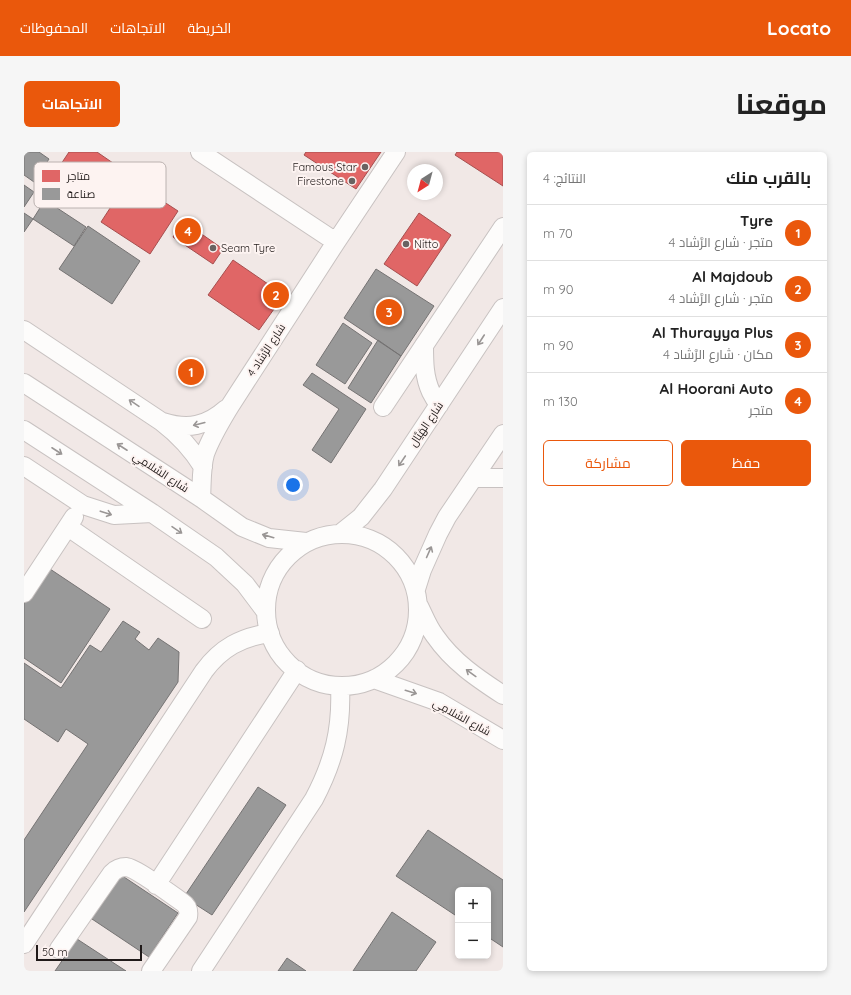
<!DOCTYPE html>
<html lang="ar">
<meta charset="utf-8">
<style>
:root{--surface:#fff;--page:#f6f6f6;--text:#222;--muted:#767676;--line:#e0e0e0;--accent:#ea580c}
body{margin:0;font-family:Quicksand,Cairo,sans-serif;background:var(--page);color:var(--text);direction:rtl}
.controls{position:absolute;right:12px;bottom:12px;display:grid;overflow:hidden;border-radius:6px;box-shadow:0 2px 6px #0003}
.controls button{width:36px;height:36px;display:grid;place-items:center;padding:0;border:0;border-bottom:1px solid var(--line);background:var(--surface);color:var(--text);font:20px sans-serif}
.compass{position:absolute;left:383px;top:12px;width:36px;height:36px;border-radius:50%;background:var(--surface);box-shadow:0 2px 6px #0003;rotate:216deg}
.scale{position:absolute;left:12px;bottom:10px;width:106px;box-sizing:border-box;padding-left:4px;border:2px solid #201a19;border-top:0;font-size:11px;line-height:14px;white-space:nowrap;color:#201a19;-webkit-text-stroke:3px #fdf3f1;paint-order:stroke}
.you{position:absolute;left:269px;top:333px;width:14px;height:14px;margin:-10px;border:3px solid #fff;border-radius:50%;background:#1a73e8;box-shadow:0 0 0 6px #1a73e833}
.badge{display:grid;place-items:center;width:26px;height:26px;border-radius:50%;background:var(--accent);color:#fff;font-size:13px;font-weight:700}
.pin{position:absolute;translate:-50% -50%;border:2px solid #fff;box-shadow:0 1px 4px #0006}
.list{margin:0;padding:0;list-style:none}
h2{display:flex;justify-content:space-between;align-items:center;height:52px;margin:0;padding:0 16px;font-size:17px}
h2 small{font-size:13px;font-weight:400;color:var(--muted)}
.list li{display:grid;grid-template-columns:26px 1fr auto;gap:12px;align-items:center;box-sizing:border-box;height:56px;padding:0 16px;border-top:1px solid var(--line)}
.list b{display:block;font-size:15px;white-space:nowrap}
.list p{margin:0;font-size:13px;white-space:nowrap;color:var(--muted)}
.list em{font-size:13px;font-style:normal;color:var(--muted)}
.actions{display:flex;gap:8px;padding:12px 16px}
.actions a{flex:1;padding:9px 0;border:1px solid var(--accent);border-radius:6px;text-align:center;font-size:14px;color:var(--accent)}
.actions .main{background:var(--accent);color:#fff}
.map{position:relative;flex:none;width:479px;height:819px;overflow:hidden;direction:ltr;border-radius:6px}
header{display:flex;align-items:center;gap:24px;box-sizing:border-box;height:56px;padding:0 20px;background:var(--accent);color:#fff}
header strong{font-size:19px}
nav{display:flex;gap:22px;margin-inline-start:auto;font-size:14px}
.intro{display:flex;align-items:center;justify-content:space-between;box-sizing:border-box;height:96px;padding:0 24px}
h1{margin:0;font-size:28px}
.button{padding:10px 18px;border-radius:6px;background:var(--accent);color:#fff;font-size:14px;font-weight:700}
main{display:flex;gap:24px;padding:0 24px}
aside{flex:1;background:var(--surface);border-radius:6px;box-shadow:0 2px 6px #0003}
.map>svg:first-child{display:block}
</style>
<header>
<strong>Locato</strong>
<nav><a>الخريطة</a><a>الاتجاهات</a><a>المحفوظات</a></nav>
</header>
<div class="intro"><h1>موقعنا</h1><a class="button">الاتجاهات</a></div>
<main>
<aside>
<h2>بالقرب منك<small>النتائج: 4</small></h2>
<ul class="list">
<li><span class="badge">1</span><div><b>Tyre</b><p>متجر · شارع الرَّشاد 4</p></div><em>70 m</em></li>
<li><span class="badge">2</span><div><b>Al Majdoub</b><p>متجر · شارع الرَّشاد 4</p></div><em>90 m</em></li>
<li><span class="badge">3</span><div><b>Al Thurayya Plus</b><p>مكان · شارع الرَّشاد 4</p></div><em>90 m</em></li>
<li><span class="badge">4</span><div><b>Al Hoorani Auto</b><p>متجر</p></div><em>130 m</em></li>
</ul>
<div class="actions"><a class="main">حفظ</a><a>مشاركة</a></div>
</aside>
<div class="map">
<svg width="479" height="819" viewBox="0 0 479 819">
<rect width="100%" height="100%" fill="#f1e8e6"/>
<!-- shops -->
<path fill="#e06666" stroke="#a64f4f" d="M45,0h28l29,20 -17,25 -48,-33z
M282,0h75l-25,37 -52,-34z
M433,0h46v34l-48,-31z
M105,27l49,32 -28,43 -49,-32z
M395,61l32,22 -34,51 -33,-22z
M159,69l40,28 -10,15 -40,-27z
M209,108l51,35 -25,35 -51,-35z"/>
<!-- industry -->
<path fill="#999" stroke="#757373" d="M0,0h15l10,7 -15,23 -10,-7z
M0,33l10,7 -10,15z
M21,48l41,27 -12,19 -41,-27z
M0,61l9,6 -9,13z
M64,74l52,35 -28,43 -53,-35z
M352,117l58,37 -33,50 -57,-38z
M319,171l29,20 -27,41 -29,-19z
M354,188l23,16 -30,47 -23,-15z
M288,221l54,36 -35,54 -19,-13 27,-41 -36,-24z
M23,415l63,42 -49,74 -37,-25v-56z
M99,469l17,11 -5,7 14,11 9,-12 21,14 -1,30 -154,230v-72l64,-96 -22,-15 -8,13 -34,-23v-56l37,25 29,-43 11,7z
M234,635l28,18 -74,110 -28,-18z
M404,678l75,50v67l-15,-10v-47h-30v27l-62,-41z
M94,721l60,40 -29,44 -60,-40z
M368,760l44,30 -20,29h-63z
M53,787l49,32h-71z
M263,806l19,13h-28z"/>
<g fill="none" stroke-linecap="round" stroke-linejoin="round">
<!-- minor casing -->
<g stroke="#c8c2c1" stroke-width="20">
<path id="minor" d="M176,0l136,90
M0,178l138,92c17,13 30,27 41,45
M400,193c0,16 0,32 7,47 2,4 5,9 8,13
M0,231l177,115 41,29 27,11 37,4
M359,255l120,-180
M139,270c25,8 44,4 63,-13
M0,278l128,83 64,44 29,27 21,28
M0,314l59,39 31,10 38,-2
M449,326h30
M177,346c1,-14 0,-30 4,-44 6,-17 16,-33 25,-48l106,-164 60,-90
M44,375l134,92
M317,381l20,-16 22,-28 120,-181
M242 458a76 76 0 1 1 152 0a76 76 0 1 1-152 0Z
M392,437l6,-19 16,-36 9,-17 56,-83
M0,441l50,-76
M395,454c5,10 9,21 16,30 18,26 42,42 68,59
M350,527l65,23 64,38
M132,733l141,-215
M0,792l180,-273c17,-23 37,-34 66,-38
M35,797l53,-76c4,-4 8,-6 14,-6 10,1 46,28 56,35 6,4 7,9 6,15l-37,54
M177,819l113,-172c20,-38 28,-70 26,-113"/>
</g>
<!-- minor -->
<use href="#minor" stroke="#fdfcfb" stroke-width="18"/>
</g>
<!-- one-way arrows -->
<defs><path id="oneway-shaft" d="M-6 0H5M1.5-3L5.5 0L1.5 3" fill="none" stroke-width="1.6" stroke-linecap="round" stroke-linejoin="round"/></defs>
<g stroke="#9a9695">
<use href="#oneway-shaft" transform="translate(457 188) rotate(123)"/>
<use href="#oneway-shaft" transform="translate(110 251) rotate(-146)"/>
<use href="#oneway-shaft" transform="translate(175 272) rotate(166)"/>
<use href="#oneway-shaft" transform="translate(98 295) rotate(-147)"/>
<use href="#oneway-shaft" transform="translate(33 299) rotate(33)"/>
<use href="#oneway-shaft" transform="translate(378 309) rotate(124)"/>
<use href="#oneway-shaft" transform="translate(82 361) rotate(18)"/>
<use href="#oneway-shaft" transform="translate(153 378) rotate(34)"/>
<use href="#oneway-shaft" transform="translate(244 384) rotate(-164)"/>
<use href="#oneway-shaft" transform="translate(405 400) rotate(-66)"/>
<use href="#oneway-shaft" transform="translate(447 521) rotate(-144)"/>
<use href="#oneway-shaft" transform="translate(387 540) rotate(17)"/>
</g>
<!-- markers -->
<g fill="#696261" stroke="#fdf3f1" stroke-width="1.5">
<circle cx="341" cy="15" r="4"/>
<circle cx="328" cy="29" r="4"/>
<circle cx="382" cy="92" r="4"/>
<circle cx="189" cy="96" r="4"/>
</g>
<g text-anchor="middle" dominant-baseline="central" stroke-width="4" stroke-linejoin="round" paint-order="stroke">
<!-- poi labels -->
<g font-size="11" fill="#201a19" stroke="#fdf3f1" text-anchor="end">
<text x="333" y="15">Famous Star</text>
<text x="320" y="29">Firestone</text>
<text x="390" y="92" text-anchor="start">Nitto</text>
<text x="197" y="96" text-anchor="start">Seam Tyre</text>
</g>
<!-- street labels -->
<g font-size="11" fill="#201a19" stroke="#fdf3f1">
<text transform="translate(242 198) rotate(-57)">شارع الرَّشاد 4</text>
<text transform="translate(402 272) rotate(-56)">شارع الهَيَّال</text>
<text transform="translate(137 320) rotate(33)">شارع السَّلامِي</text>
<text transform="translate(438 565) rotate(29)">شارع السَّلامِي</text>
</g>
</g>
<!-- legend -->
<rect x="10" y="10" width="132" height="46" rx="6" fill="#fdf3f1" stroke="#bbb2b0" stroke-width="1"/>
<rect x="18" y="18" width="18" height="12" fill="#e06666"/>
<rect x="18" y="36" width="18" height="12" fill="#999"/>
<g font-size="11" fill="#201a19">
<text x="43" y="28">متاجر</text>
<text x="43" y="46">صناعة</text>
</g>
</svg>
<div class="controls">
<button>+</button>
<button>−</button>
</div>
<svg class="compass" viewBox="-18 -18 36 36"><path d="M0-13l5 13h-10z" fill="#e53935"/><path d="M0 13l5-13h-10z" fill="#767676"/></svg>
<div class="scale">50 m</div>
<div class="you"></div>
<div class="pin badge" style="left:167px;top:220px">1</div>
<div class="pin badge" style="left:252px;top:143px">2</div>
<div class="pin badge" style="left:365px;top:160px">3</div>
<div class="pin badge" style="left:164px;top:79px">4</div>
</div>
</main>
